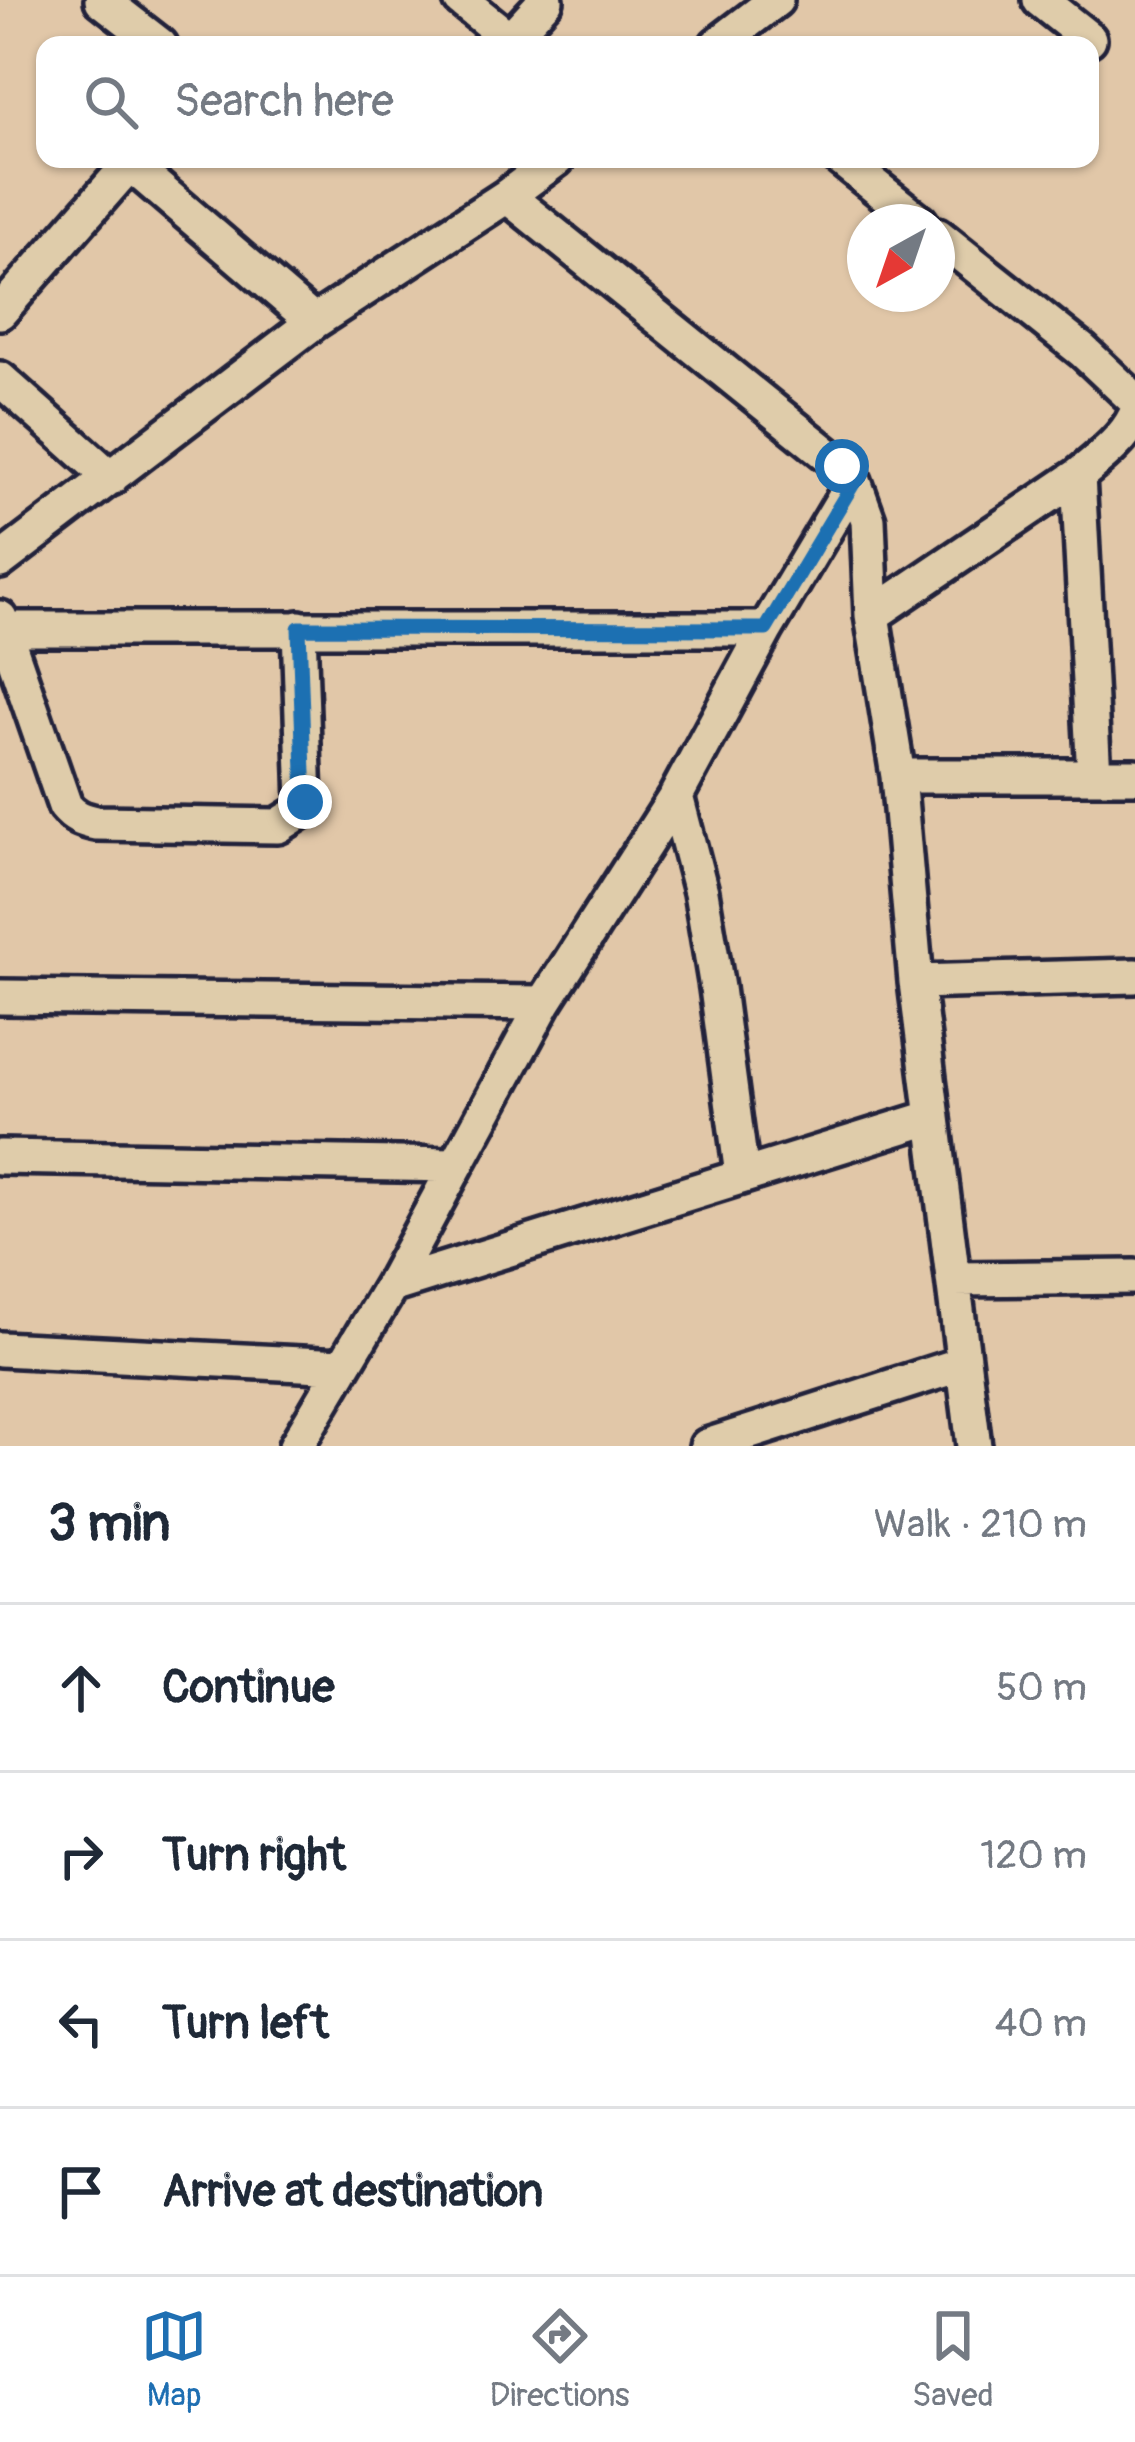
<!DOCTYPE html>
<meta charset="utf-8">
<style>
:root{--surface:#fff;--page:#f2f2f3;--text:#1f2937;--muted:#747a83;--line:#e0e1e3;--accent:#1f6fb2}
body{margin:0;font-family:Pangolin,sans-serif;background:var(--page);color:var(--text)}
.compass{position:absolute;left:847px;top:204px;width:108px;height:108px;border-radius:50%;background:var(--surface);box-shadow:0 3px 9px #0004;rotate:220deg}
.stop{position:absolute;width:36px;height:36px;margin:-27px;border:9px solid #1f6fb2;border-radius:50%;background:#fff}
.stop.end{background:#1f6fb2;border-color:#fff;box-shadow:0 3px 12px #0008}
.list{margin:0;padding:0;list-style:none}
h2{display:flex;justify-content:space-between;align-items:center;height:156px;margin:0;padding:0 48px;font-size:51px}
h2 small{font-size:39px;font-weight:400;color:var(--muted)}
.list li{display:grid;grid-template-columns:78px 1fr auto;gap:36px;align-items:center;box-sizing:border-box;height:168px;padding:0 48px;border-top:3px solid var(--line)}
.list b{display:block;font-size:45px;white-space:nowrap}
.list em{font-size:39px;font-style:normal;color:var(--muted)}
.icon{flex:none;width:66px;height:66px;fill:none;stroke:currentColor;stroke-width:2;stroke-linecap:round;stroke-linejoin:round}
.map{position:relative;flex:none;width:1135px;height:1446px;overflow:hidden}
.search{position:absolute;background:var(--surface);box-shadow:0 3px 9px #0004;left:36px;right:36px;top:36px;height:132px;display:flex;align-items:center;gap:30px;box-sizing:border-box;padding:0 42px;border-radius:24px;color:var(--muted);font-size:45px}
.sheet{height:828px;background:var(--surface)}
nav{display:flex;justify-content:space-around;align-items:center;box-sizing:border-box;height:168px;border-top:3px solid var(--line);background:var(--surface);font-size:33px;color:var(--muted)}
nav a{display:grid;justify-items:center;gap:6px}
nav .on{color:var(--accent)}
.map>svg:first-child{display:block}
</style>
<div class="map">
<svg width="1135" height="1446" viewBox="0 0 1135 1446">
<rect width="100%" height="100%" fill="#e1c7a8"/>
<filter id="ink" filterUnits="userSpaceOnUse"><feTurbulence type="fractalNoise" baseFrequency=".00833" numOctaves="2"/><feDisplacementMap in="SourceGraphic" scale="24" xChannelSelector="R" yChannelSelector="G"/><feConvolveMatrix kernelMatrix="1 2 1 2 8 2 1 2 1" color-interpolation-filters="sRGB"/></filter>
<g filter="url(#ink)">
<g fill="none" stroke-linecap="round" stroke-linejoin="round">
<!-- minor casing -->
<g stroke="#22223b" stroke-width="42">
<path id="minor" d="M102,0l58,45
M461,0l56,45
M1040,0l49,39
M510,39l36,-39
M717,45l59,-45
M841,159l79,63
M130,164l184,158
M507,196l335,270 12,15 14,39 4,95 26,161 18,206 58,464
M937,235l146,116 52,49
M0,312l134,-153
M0,379l111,99
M1078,476l16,300
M0,561l314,-239 193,-126 50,-37
M872,615l206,-139c20,-17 46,-36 57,-60
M0,618l65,188c9,11 17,14 31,17l182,3 22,-14 5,-10 -6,-174
M5,629h761
M898,776h237
M676,796l25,96 16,96 25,187
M916,982l219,-6
M0,997l544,6
M0,1157l455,8
M954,1279l181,-2
M391,1286l542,-169
M0,1349l342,17
M296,1446l95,-160 153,-283 132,-207 90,-167 88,-148
M707,1446l255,-82"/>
</g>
<!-- minor -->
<use href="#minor" stroke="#dfccaa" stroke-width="33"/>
</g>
</g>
<g fill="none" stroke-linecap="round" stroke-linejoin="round" filter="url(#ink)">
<!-- route -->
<path stroke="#1f6fb2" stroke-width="15" d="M305,802l-6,-174 467,1 88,-147 -12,-16"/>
</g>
</svg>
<svg class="compass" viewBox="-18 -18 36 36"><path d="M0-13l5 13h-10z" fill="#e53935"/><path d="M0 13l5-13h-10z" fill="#747a83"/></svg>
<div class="stop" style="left:842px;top:466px"></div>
<div class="stop end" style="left:305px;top:802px"></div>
<div class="search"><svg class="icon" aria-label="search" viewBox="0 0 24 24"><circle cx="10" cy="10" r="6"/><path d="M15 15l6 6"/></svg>Search here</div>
</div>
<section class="sheet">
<h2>3 min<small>Walk · 210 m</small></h2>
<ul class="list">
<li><svg class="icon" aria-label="ahead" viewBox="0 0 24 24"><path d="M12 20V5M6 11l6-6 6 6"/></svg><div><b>Continue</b></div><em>50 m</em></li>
<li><svg class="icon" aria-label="right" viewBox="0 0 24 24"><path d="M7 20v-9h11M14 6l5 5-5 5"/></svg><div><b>Turn right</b></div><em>120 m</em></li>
<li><svg class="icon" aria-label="left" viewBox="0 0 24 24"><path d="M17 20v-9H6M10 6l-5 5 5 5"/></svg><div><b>Turn left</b></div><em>40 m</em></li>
<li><svg class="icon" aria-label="arrive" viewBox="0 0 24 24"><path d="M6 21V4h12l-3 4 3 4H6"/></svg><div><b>Arrive at destination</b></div></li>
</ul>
</section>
<nav>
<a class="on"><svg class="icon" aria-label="map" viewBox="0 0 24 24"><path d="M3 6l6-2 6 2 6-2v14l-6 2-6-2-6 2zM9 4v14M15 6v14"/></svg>Map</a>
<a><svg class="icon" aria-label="directions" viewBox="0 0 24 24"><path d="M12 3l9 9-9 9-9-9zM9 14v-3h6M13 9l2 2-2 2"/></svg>Directions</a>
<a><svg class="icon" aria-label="saved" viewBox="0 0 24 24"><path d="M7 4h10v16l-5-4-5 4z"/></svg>Saved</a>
</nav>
